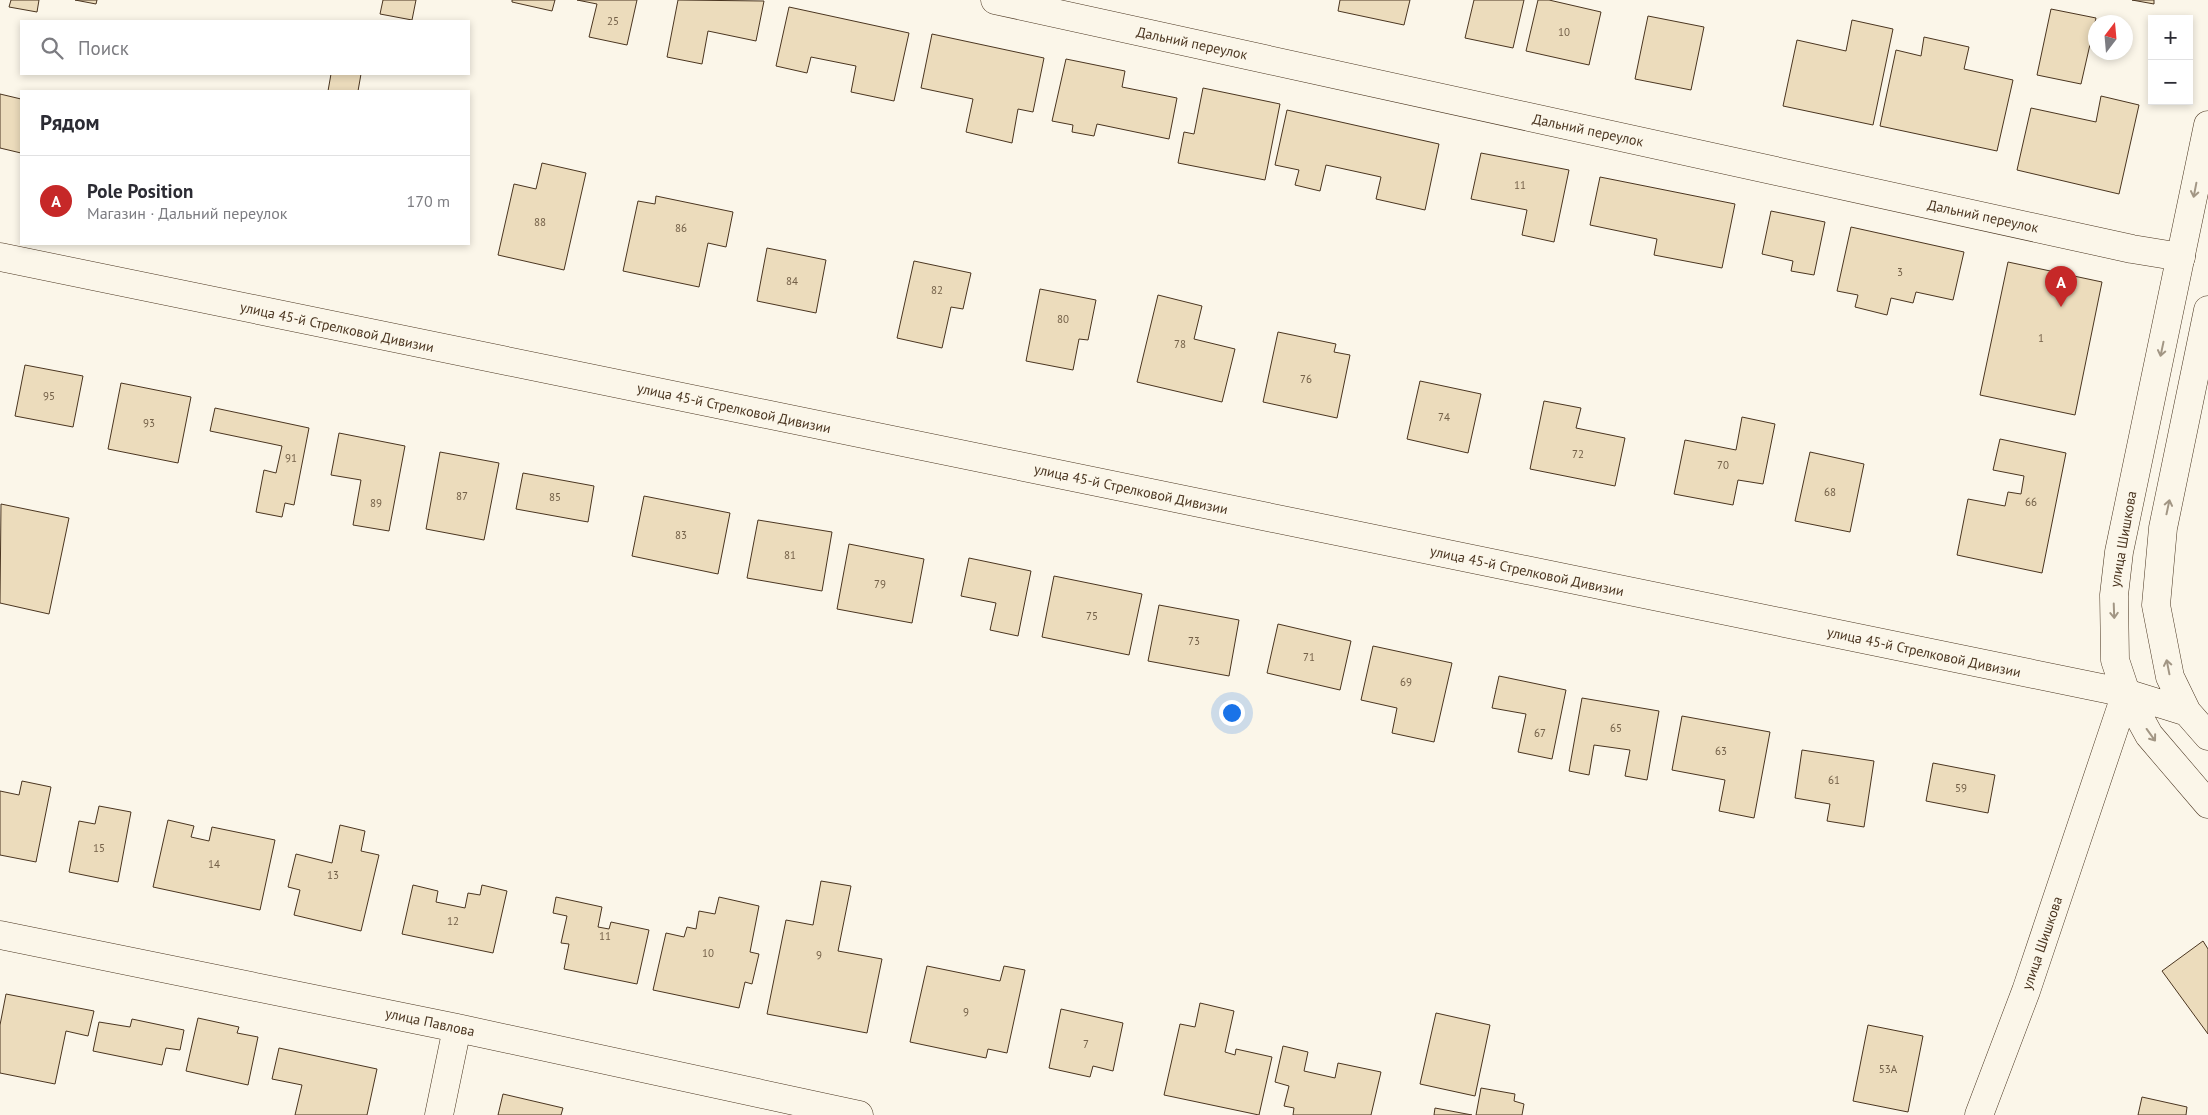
<!DOCTYPE html>
<html lang="ru">
<meta charset="utf-8">
<style>
:root{--surface:#fff;--page:#f7f7f7;--text:#2b2b33;--muted:#7c7c81;--line:#e1e1e2;--accent:#c62828}
body{margin:0;font-family:"PT Sans",sans-serif;background:var(--page);color:var(--text)}
.controls{position:absolute;right:15px;top:15px;display:grid;overflow:hidden;border-radius:0px;box-shadow:0 2px 8px #0003}
.controls button{width:45px;height:45px;display:grid;place-items:center;padding:0;border:0;border-bottom:1px solid var(--line);background:var(--surface);color:var(--text);font:25px sans-serif}
.compass{position:absolute;left:2088px;top:15px;width:45px;height:45px;border-radius:50%;background:var(--surface);box-shadow:0 2px 8px #0003;rotate:16deg}
.you{position:absolute;left:1231px;top:712px;width:18px;height:18px;margin:-12px;border:4px solid #fff;border-radius:50%;background:#1a73e8;box-shadow:0 0 0 8px #1a73e833}
.badge{display:grid;place-items:center;width:32px;height:32px;border-radius:50%;background:var(--accent);color:#fff;font-size:16px;font-weight:700}
.pin{position:absolute;translate:-50% -41px;filter:drop-shadow(0 1px 2px #0008)}
.pin::after{content:'';position:absolute;top:26px;width:18px;height:15px;background:inherit;clip-path:polygon(0 0,100% 0,50% 100%)}
.list{margin:0;padding:0;list-style:none}
h2{display:flex;justify-content:space-between;align-items:center;height:65px;margin:0;padding:0 20px;font-size:21px}
h2 small{font-size:16px;font-weight:400;color:var(--muted)}
.list li{display:grid;grid-template-columns:32px 1fr auto;gap:15px;align-items:center;box-sizing:border-box;height:90px;padding:0 20px;border-top:1px solid var(--line)}
.list b{display:block;font-size:19px;white-space:nowrap}
.list p{margin:0;font-size:16px;white-space:nowrap;color:var(--muted)}
.list em{font-size:16px;font-style:normal;color:var(--muted)}
.icon{flex:none;width:28px;height:28px;fill:none;stroke:currentColor;stroke-width:2;stroke-linecap:round;stroke-linejoin:round}
.map{position:relative;flex:none;width:2208px;height:1115px;overflow:hidden}
.search{position:absolute;background:var(--surface);box-shadow:0 2px 8px #0003;left:20px;top:20px;width:450px;height:55px;display:flex;align-items:center;gap:12px;box-sizing:border-box;padding:0 18px;border-radius:0px;color:var(--muted);font-size:19px}
.panel{position:absolute;background:var(--surface);box-shadow:0 2px 8px #0003;left:20px;top:90px;width:450px;height:155px;border-radius:0px}
.map>svg:first-child{display:block}
</style>
<div class="map">
<svg width="2208" height="1115" viewBox="0 0 2208 1115">
<rect width="100%" height="100%" fill="#fbf6e9"/>
<!-- building -->
<path fill="#ecdcbc" stroke="#4a3520" d="M11,0h28l-2,12 -28,-5z
M75,0h22l-1,4z
M383,0h33l-4,20 -32,-6z
M512,0h43l-3,11 -40,-9z
M577,0h60l-10,45 -38,-8 8,-33z
M678,0l86,1 -8,40 -48,-10 -6,33 -35,-7z
M1340,0h70l-6,25 -66,-14z
M1474,0h50l-11,48 -48,-10z
M1538,0h11l52,12 -12,53 -63,-14z
M2132,0h22v4z
M789,7l120,26 -15,68 -43,-9 5,-26 -45,-9 -4,16 -31,-7z
M2051,9l45,9 -15,66 -44,-9z
M1648,16l56,11 -13,63 -56,-11z
M1852,20l41,9 -20,96 -90,-19 14,-66 49,11z
M932,34l112,24 -11,54 -15,-3 -6,34 -46,-11 7,-33 -52,-11z
M1924,37l45,10 -5,22 49,11 -16,71 -117,-25 16,-76 25,6z
M1066,59l59,12 -3,16 55,11 -8,41 -72,-15 -3,12 -22,-4 1,-7 -21,-4z
M331,74h30l-3,17h-30z
M1203,88l77,16 -15,76 -87,-17 6,-31 10,2z
M0,94l21,5v54l-21,-5z
M2101,96l38,9 -20,89 -102,-24 14,-62 65,14z
M1287,110l152,34 -14,66 -49,-11 5,-22 -55,-12 -6,26 -25,-6 4,-15 -24,-5z
M1481,153l88,17 -15,72 -32,-7 5,-25 -56,-11z
M542,163l44,10 -22,97 -66,-15 16,-71 22,5z
M1600,177l135,27 -13,64 -68,-13 3,-16 -67,-14z
M656,196l77,16 -7,35 -18,-4 -9,44 -76,-16 15,-70 17,3z
M1771,211l54,11 -11,53 -23,-4 2,-10 -31,-7z
M1851,227l113,25 -11,48 -37,-8 -3,11 -22,-5 -4,17 -32,-8 3,-12 -21,-4z
M767,248l59,12 -10,53 -59,-12z
M914,261l57,12 -8,36 -12,-2 -9,41 -45,-10z
M2008,262l94,20 -27,133 -95,-20z
M1040,289l56,11 -8,40 -9,-1 -6,31 -47,-9z
M1158,295l44,11 -8,33 41,10 -13,53 -85,-20z
M1278,332l58,12 -2,8 16,3 -13,63 -74,-16z
M25,365l58,11 -10,51 -58,-11z
M1420,381l61,13 -13,59 -61,-14z
M121,383l70,14 -13,66 -70,-14z
M1544,401l37,7 -5,20 49,10 -10,48 -85,-17z
M215,408l94,20 -15,77 -9,-2 -3,14 -26,-5 8,-42 12,3 6,-27 -72,-15z
M1742,417l33,7 -12,60 -25,-4 -5,25 -59,-11 11,-54 51,10z
M339,433l66,13 -16,85 -36,-6 8,-45 -30,-5z
M2000,439l66,14 -24,120 -85,-18 11,-56 37,7 3,-14 13,2 3,-18 -31,-6z
M440,452l59,11 -15,77 -58,-11z
M1810,452l54,12 -14,68 -55,-11z
M523,473l71,13 -6,36 -72,-13z
M644,496l86,17 -12,61 -86,-18z
M1,504l68,14 -20,96 -49,-11z
M758,520l74,12 -10,59 -75,-13z
M849,544l75,15 -12,64 -75,-14z
M969,558l62,13 -13,65 -28,-6 6,-27 -35,-7z
M1054,576l88,18 -13,61 -87,-18z
M1159,605l80,15 -10,56 -81,-15z
M1278,624l73,17 -11,49 -73,-17z
M1373,646l79,17 -18,79 -42,-9 5,-25 -36,-8z
M1499,676l67,14 -14,69 -34,-7 8,-38 -34,-6z
M1582,698l77,13 -12,69 -22,-4 5,-26 -36,-5 -5,30 -20,-4z
M1682,716l88,16 -16,86 -35,-7 6,-31 -53,-10z
M1802,750l72,11 -10,66 -37,-6 3,-17 -35,-6z
M1933,763l62,12 -7,38 -62,-12z
M22,781l29,6 -15,75 -36,-7v-64l19,4z
M99,806l32,6 -13,70 -49,-10 10,-51 16,3z
M168,820l26,6 -3,11 18,4 3,-14 63,13 -15,70 -107,-23z
M340,825l25,6 -4,20 18,4 -18,76 -67,-16 6,-25 -12,-3 8,-33 36,9z
M821,881l30,5 -13,65 44,8 -15,74 -100,-19 19,-94 27,5z
M413,885l25,6 -2,11 29,6 3,-15 12,2 2,-10 25,6 -14,62 -91,-19z
M556,897l46,10 -4,20 11,2 2,-7 38,8 -12,54 -73,-15 5,-25 -8,-1 6,-27 -14,-3z
M719,897l40,9 -9,46 9,2 -7,30 -7,-2 -6,26 -86,-18 13,-57 18,4 3,-10 9,2 3,-18 16,3z
M2203,941l5,8v85l-46,-63z
M927,966l73,15 4,-15 21,4 -18,83 -19,-4 -2,9 -76,-16z
M6,994l88,17 -6,25 -22,-5 -11,53 -55,-11v-48z
M1200,1003l34,8 -9,41 10,3 1,-6 36,8 -13,58 -95,-20 16,-71 15,3z
M1061,1009l62,14 -10,48 -20,-5 -3,11 -41,-9z
M1436,1013l54,12 -15,71 -55,-12z
M198,1018l41,9 -2,6 21,4 -10,48 -62,-14z
M132,1019l52,11 -4,20 -14,-2 -4,17 -69,-14 6,-29 31,5z
M1868,1025l55,11 -15,76 -55,-11z
M1283,1046l25,6 -4,19 31,7 3,-15 43,9 -10,43h-78l1,-7 -10,-2 5,-20 -14,-4z
M279,1048l98,21 -10,46h-72l7,-30 -30,-6z
M1481,1088l34,6 -1,7 10,3 -2,11h-46z
M503,1094l60,14 -2,7h-63z
M2142,1097l45,10 -1,8h-48z
M1435,1108l37,7h-38z"/>
<g fill="none" stroke-linecap="round" stroke-linejoin="round">
<!-- minor casing -->
<g stroke="#4a3520" stroke-width="29">
<path id="minor" d="M995,0l1137,249 49,8
M0,935l457,93 402,87
M439,1115l18,-87
M1979,1115l47,-124 100,-298"/>
</g>
<!-- major casing -->
<g stroke="#4a3520" stroke-width="29">
<path id="major" d="M2208,125l-89,427 -5,43 1,65 11,33 23,42 59,69
M0,257l2126,436 61,19
M2208,310l-45,218 -7,77 14,72 17,35 21,24"/>
</g>
<!-- minor -->
<use href="#minor" stroke="#fbf6e9" stroke-width="28"/>
<!-- major -->
<use href="#major" stroke="#fbf6e9" stroke-width="28"/>
</g>
<!-- one-way arrows -->
<defs><path id="oneway-shaft" d="M-6 0H5M1.5-3L5.5 0L1.5 3" fill="none" stroke-width="1.6" stroke-linecap="round" stroke-linejoin="round" transform="scale(1.25)"/></defs>
<g stroke="#a29684">
<use href="#oneway-shaft" transform="translate(2195 190) rotate(101)"/>
<use href="#oneway-shaft" transform="translate(2162 349) rotate(102)"/>
<use href="#oneway-shaft" transform="translate(2168 507) rotate(-78)"/>
<use href="#oneway-shaft" transform="translate(2114 611) rotate(88)"/>
<use href="#oneway-shaft" transform="translate(2168 667) rotate(-101)"/>
<use href="#oneway-shaft" transform="translate(2151 735) rotate(54)"/>
</g>
<g text-anchor="middle" dominant-baseline="central" stroke-width="4" stroke-linejoin="round" paint-order="stroke">
<!-- number labels -->
<g font-size="11" fill="#725f47">
<text x="613" y="21">25</text>
<text x="1564" y="32">10</text>
<text x="1520" y="185">11</text>
<text x="540" y="222">88</text>
<text x="681" y="228">86</text>
<text x="1900" y="272">3</text>
<text x="792" y="281">84</text>
<text x="937" y="290">82</text>
<text x="1063" y="319">80</text>
<text x="2041" y="338">1</text>
<text x="1180" y="344">78</text>
<text x="1306" y="379">76</text>
<text x="49" y="396">95</text>
<text x="1444" y="417">74</text>
<text x="149" y="423">93</text>
<text x="1578" y="454">72</text>
<text x="291" y="458">91</text>
<text x="1723" y="465">70</text>
<text x="1830" y="492">68</text>
<text x="462" y="496">87</text>
<text x="555" y="497">85</text>
<text x="2031" y="502">66</text>
<text x="376" y="503">89</text>
<text x="681" y="535">83</text>
<text x="790" y="555">81</text>
<text x="880" y="584">79</text>
<text x="1092" y="616">75</text>
<text x="1194" y="641">73</text>
<text x="1309" y="657">71</text>
<text x="1406" y="682">69</text>
<text x="1616" y="728">65</text>
<text x="1540" y="733">67</text>
<text x="1721" y="751">63</text>
<text x="1834" y="780">61</text>
<text x="1961" y="788">59</text>
<text x="99" y="848">15</text>
<text x="214" y="864">14</text>
<text x="333" y="875">13</text>
<text x="453" y="921">12</text>
<text x="605" y="936">11</text>
<text x="708" y="953">10</text>
<text x="819" y="955">9</text>
<text x="966" y="1012">9</text>
<text x="1086" y="1044">7</text>
<text x="1888" y="1069">53А</text>
</g>
<!-- street labels -->
<g font-size="14" fill="#4a3520" stroke="#fbf6e9">
<text transform="translate(1192 43) rotate(12)">Дальний переулок</text>
<text transform="translate(1588 130) rotate(12)">Дальний переулок</text>
<text transform="translate(1983 216) rotate(12)">Дальний переулок</text>
<text transform="translate(337 327) rotate(12)">улица 45-й Стрелковой Дивизии</text>
<text transform="translate(734 408) rotate(12)">улица 45-й Стрелковой Дивизии</text>
<text transform="translate(1131 489) rotate(12)">улица 45-й Стрелковой Дивизии</text>
<text transform="translate(2123 539) rotate(-80)">улица Шишкова</text>
<text transform="translate(1527 571) rotate(12)">улица 45-й Стрелковой Дивизии</text>
<text transform="translate(1924 652) rotate(12)">улица 45-й Стрелковой Дивизии</text>
<text transform="translate(2042 943) rotate(-71)">улица Шишкова</text>
<text transform="translate(430 1022) rotate(12)">улица Павлова</text>
</g>
</g>
</svg>
<div class="controls">
<button>+</button>
<button>−</button>
</div>
<svg class="compass" viewBox="-18 -18 36 36"><path d="M0-13l5 13h-10z" fill="#e53935"/><path d="M0 13l5-13h-10z" fill="#7c7c81"/></svg>
<div class="you"></div>
<div class="pin badge" style="left:2061px;top:307px">A</div>
<div class="search"><svg class="icon" aria-label="search" viewBox="0 0 24 24"><circle cx="10" cy="10" r="6"/><path d="M15 15l6 6"/></svg>Поиск</div>
<section class="panel">
<h2>Рядом<small></small></h2>
<ul class="list">
<li><span class="badge">A</span><div><b>Pole Position</b><p>Магазин · Дальний переулок</p></div><em>170 m</em></li>
</ul>
</section>
</div>
